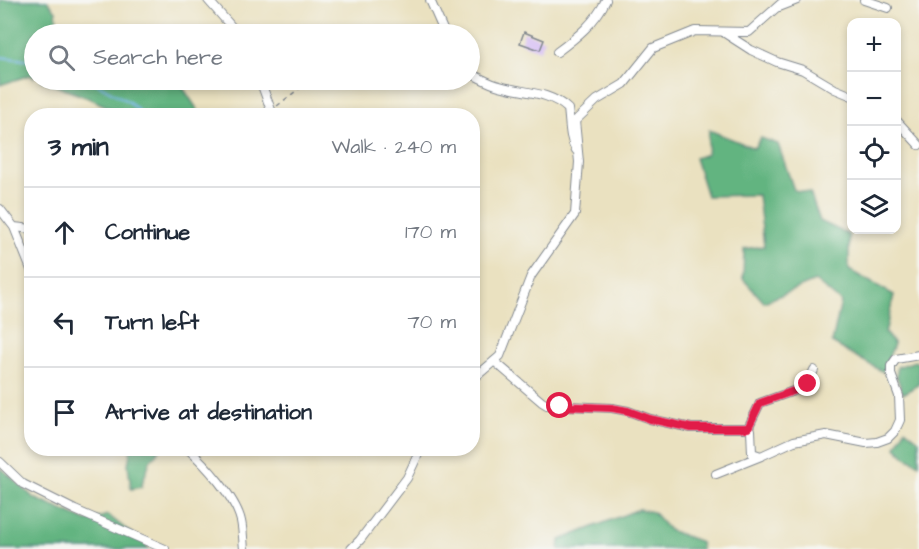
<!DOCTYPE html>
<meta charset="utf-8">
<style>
:root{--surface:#fff;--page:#f6f6f7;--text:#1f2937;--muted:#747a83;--line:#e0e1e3}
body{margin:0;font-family:"Architects Daughter",sans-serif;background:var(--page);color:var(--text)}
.controls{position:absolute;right:18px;top:18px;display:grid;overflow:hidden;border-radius:12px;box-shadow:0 3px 9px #0003}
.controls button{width:54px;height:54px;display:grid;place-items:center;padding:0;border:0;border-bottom:2px solid var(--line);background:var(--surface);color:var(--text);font:30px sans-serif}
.stop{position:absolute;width:18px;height:18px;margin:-14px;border:4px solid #e11d48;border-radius:50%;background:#fff}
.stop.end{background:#e11d48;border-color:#fff;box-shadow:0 2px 6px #0008}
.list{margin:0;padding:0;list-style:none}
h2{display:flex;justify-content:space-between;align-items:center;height:78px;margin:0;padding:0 24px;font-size:26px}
h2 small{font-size:20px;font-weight:400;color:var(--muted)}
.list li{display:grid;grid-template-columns:39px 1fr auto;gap:18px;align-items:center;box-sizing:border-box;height:90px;padding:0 24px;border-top:2px solid var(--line)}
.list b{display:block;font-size:22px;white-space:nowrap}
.list em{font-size:20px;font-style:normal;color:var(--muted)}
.icon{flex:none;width:33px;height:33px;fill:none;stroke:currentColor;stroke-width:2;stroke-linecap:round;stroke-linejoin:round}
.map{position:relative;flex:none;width:919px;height:549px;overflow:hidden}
.search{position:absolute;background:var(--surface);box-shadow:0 3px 9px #0003;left:24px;top:24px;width:456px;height:66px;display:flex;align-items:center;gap:15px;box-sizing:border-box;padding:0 21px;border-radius:33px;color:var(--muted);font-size:22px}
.panel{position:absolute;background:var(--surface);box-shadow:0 3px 9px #0003;left:24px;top:108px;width:456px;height:348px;border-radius:24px}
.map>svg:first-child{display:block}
</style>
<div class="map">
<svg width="919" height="549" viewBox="0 0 919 549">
<rect width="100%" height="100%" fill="#f6f6f2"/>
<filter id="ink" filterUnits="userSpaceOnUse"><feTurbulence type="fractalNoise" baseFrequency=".0167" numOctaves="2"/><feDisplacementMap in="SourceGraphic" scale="12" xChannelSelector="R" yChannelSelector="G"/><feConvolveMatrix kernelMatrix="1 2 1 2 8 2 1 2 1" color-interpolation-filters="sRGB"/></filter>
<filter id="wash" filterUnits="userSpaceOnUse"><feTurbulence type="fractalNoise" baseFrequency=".008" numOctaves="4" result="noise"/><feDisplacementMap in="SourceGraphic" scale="24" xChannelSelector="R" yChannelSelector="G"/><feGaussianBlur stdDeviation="1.35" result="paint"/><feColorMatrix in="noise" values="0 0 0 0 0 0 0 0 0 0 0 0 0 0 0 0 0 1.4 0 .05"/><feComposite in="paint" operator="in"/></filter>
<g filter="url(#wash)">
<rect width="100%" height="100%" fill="#eae1c0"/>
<!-- forest -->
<path fill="#62b480" stroke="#3e726f" stroke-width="1.5" d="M0,0h47l9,11 2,23h-24v43l-4,-2 -30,10z
M40,80h138l23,35h-76l-34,-16z
M709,130l45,18 7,-10 17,6 16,46 16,3 10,28 29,14v35l45,25 -9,38 9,11 -11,28 -51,-29 9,-41 -26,-21 -51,21 -21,-23 1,-30 20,-3 -6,-51 -51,1 -12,-38 12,-4z
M915,361l4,3v20l-16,10 -6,-17v-10z
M905,429l14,11v24l-13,-7 -10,-10z
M131,449h29l-10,12 -9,26 -10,2 -3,-25z
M0,467l34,31 53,23 21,-6 39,31 2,3h-149z
M639,509l14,3 16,18 32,12v7h-142l1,-9z"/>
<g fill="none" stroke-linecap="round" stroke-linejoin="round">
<!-- stream -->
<path stroke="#7ebaf0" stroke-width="2" d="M0,57l34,4
M90,80l39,22 15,14"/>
</g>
<g id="blocks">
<!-- building -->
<path fill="#d1b5f5" d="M524,32l20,8 -4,10 -20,-7z"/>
</g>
</g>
<g filter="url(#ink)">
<use href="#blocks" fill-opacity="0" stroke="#82888f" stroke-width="1.5"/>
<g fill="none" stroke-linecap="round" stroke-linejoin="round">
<!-- minor casing -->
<g stroke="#82888f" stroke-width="10">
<path id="minor" d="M208,0l30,34
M430,0l15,34
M864,0l24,8
M779,7l18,-7
M723,32l28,18 26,12 26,8 32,19 17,7
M557,52c19,-14 39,-30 49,-52
M470,73c8,4 17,9 26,12 24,8 52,5 72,24 2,14 1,29 8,41
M260,80l11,30 -2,6
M896,120l23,25
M0,209l14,18 18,45
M14,227l18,2
M494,361l48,41 5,3 65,3 16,3 22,8 41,9h57l3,2 1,23 9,3 33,-15 32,-6 40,8 11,-1 11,-4 7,-7 5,-11 -1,-24 -8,-22v-8l5,-7 23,-4
M472,380l28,-24 31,-80 44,-62 4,-52 -4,-41 22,-21 27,-16 29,-36 42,-17 54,1 36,-32
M748,428l12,-25 39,-14 9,-5 6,-14
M187,448c18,16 49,50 54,73 2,9 2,19 3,28
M0,462l23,22 52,26 90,39
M716,474l45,-18
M351,549l9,-9 47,-62 14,-30"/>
</g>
<!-- path -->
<path stroke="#82888f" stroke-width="1.5" stroke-dasharray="4.5 4.5" stroke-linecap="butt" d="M277,106l33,-26"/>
<!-- minor -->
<use href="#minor" stroke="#fff" stroke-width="8"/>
</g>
</g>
<g fill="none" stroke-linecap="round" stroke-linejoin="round" filter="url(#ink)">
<!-- route -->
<path stroke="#e11d48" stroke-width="8" d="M560,406l52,2 16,3 22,8 41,9h57l12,-25 39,-14 9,-5"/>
</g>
</svg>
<div class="controls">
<button>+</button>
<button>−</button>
<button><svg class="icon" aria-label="locate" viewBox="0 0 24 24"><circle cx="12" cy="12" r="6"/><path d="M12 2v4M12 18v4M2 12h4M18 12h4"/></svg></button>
<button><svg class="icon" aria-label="layers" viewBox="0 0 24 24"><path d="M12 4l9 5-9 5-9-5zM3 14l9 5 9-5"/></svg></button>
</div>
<div class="stop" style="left:560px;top:406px"></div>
<div class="stop end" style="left:808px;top:384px"></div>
<div class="search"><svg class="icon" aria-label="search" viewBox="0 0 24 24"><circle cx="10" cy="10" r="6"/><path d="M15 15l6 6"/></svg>Search here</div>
<section class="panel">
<h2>3 min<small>Walk · 240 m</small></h2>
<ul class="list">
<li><svg class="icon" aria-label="ahead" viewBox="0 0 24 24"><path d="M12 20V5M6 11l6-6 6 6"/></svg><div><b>Continue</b></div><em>170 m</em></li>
<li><svg class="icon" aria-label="left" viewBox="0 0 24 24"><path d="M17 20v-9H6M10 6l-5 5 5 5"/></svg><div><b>Turn left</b></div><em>70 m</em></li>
<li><svg class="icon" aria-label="arrive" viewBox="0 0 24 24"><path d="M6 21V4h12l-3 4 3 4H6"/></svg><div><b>Arrive at destination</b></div></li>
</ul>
</section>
</div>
